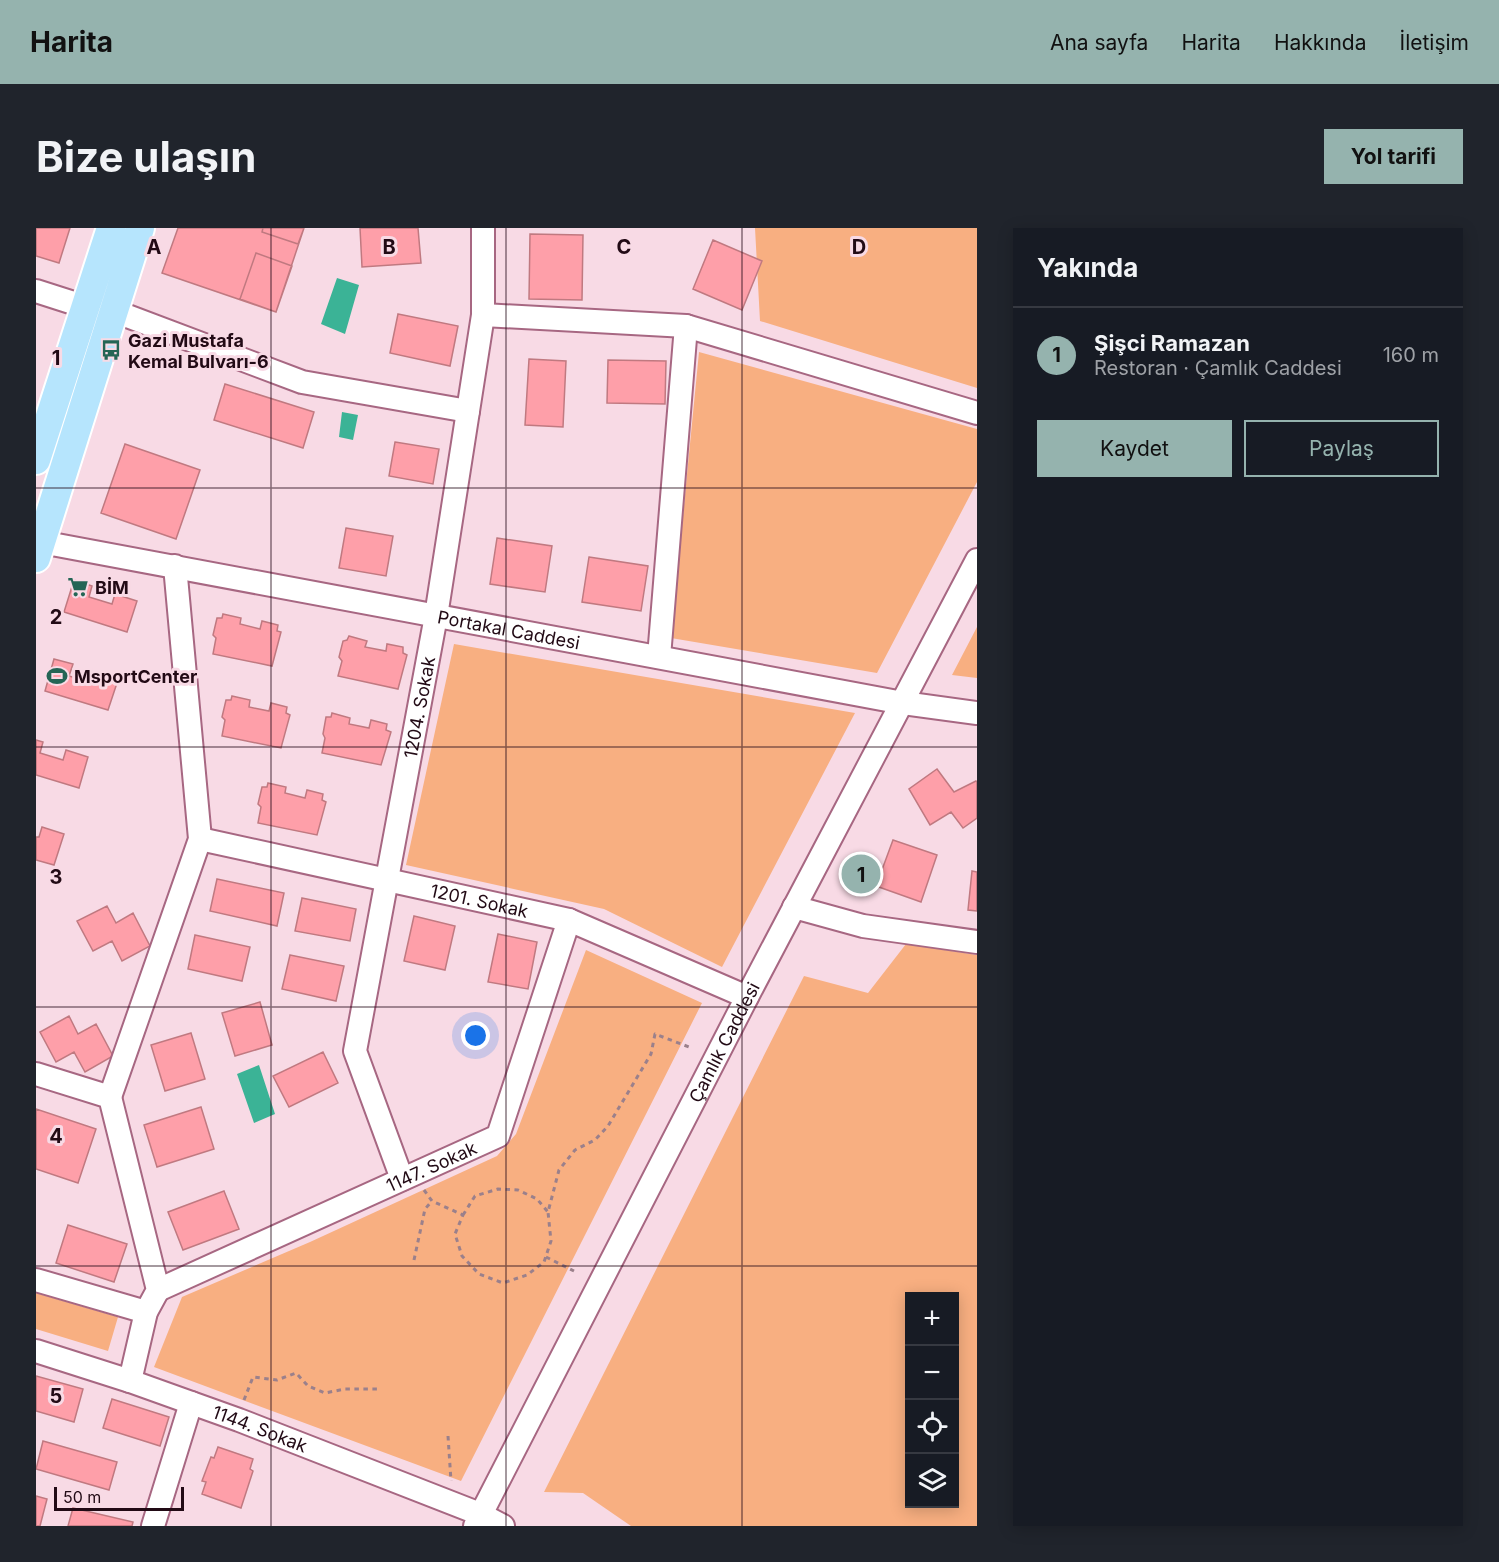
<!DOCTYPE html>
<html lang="tr">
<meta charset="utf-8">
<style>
:root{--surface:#171b24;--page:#20242c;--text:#f1f3f6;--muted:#9ea1a6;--line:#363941;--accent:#95b3ae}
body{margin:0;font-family:Inter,sans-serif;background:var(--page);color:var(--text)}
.controls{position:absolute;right:18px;bottom:18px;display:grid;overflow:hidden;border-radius:0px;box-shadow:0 3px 15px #0003}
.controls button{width:54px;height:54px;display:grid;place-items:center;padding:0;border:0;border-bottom:2px solid var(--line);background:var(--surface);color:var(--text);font:30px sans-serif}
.scale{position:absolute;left:18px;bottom:15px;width:130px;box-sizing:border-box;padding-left:6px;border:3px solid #220a15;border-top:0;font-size:16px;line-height:21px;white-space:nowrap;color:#220a15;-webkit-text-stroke:4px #f8dae5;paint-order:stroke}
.you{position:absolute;left:440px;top:808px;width:21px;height:21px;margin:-15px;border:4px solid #fff;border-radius:50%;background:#1a73e8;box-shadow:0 0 0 9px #1a73e833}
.badge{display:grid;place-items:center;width:39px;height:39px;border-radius:50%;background:var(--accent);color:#111;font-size:20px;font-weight:700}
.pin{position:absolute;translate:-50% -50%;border:3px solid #fff;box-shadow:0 2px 6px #0006}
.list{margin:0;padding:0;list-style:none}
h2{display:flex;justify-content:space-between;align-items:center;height:78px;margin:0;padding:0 24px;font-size:26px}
h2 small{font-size:20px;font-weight:400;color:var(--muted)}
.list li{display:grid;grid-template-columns:39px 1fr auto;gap:18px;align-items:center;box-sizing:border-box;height:96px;padding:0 24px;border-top:2px solid var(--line)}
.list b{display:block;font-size:22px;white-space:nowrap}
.list p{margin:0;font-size:20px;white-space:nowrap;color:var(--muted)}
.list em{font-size:20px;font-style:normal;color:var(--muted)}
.actions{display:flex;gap:12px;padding:18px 24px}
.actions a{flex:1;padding:14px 0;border:2px solid var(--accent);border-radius:0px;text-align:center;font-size:21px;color:var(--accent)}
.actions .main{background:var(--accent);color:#111}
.icon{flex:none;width:33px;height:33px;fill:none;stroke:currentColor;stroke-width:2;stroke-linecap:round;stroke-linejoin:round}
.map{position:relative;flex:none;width:941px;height:1298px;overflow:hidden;border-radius:0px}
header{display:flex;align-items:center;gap:36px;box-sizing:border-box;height:84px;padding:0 30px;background:var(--accent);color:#111}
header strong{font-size:28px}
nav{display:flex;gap:33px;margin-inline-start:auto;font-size:21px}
.intro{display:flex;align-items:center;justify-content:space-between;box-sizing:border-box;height:144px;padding:0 36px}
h1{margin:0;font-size:42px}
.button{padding:15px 27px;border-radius:0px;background:var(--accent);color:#111;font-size:21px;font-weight:700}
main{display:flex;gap:36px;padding:0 36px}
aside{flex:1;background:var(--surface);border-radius:0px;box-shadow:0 3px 15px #0003}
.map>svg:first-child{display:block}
</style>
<header>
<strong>Harita</strong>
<nav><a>Ana sayfa</a><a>Harita</a><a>Hakkında</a><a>İletişim</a></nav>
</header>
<div class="intro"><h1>Bize ulaşın</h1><a class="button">Yol tarifi</a></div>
<main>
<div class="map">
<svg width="941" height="1298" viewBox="0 0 941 1298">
<rect width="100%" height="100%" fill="#f8dae5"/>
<!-- green -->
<path fill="#f8af81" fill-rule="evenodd" d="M719,0h222v160l-217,-67z
M663,124l278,77v53l-100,191 -206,-35z
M941,399v51l-25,-3z
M418,416l401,69 -133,254 -118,-58 -198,-44z
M870,716l71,11v571h-346l-48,-33 -39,-1 260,-516 64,17zM874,1068h44v208h-44z
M550,722l116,53 -241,478 -307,-114 28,-70 128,-55 187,-86 19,-22z
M0,1065l82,24 -10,34 -72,-22z"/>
<!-- water -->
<path fill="#3bb396" d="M301,50l22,7 -14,49 -24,-10z
M306,184l16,3 -5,25 -14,-3z
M223,837l16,49 -21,9 -17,-49z"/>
<!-- building -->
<path fill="#fe9fa9" stroke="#c07980" stroke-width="1.5" d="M0,0h34l-11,35 -23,-7z
M142,0h126l-28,84 -114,-39z
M227,0h41l-6,16 -36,-12z
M324,0h58l3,35 -59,4z
M494,6l53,1 -1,65 -53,-1z
M677,12l49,21 -20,49 -49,-21z
M220,25l36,13 -16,46 -36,-13z
M362,86l60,12 -8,40 -60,-13z
M493,131l37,2 -3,66 -38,-2z
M572,132l58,1 -1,43 -58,-1z
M189,156l89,28 -11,36 -89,-28z
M359,214l44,7 -6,35 -44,-8z
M89,216l75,26 -24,69 -75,-26z
M310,300l47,8 -7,40 -47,-8z
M461,310l55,8 -7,46 -55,-8z
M553,329l59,9 -7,45 -59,-9z
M38,352l18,6 -3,11 23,7 3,-10 22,7 -10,31 -63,-20z
M187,386l18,4 -1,6 20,5 2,-8 16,4 -1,6 4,1 -9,34 -59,-12 3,-16 -3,-3 4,-17h5z
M313,408l18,5 -2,6 21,4 1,-7 16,3v6l4,2 -9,34 -60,-13 4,-15 -3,-4 4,-16 4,-1z
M18,431l19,5 -4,12 24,7 2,-10 23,7 -10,30 -63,-19z
M196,468l18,4 -1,7 20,4 2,-8 16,4 -1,6 4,2 -9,33 -59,-12 3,-16 -3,-3 4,-17h5z
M296,485l18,5 -1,6 20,4 2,-8 16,4 -1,6 5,2 -10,33 -59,-12 3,-15 -2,-4 3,-17h5z
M0,512l7,2 -3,11 23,7 3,-10 22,7 -9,31 -43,-13z
M901,541l17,23 22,-11 1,1v36l-14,10 -12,-16 -21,13 -21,-36z
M232,555l18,4 -1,6 20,5 2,-8 16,4 -1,6 4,2 -9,33 -59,-12 3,-16 -3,-3 4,-17h5z
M6,599l22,7 -10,31 -18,-5v-23h3z
M857,612l44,15 -16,47 -45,-16z
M936,643l5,1v39l-9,-1z
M181,651l67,14 -7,33 -67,-15z
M266,670l54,11 -6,32 -55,-10z
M71,678l9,17 17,-10 17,33 -28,15 -10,-20 -19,10 -16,-30z
M378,688l41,10 -10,44 -41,-9z
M462,706l39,8 -9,47 -40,-7z
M159,707l55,12 -8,34 -54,-12z
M254,727l54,11 -8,35 -54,-12z
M224,774l12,43 -37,11 -13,-43z
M33,788l9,18 18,-10 17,32 -28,16 -11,-20 -18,10 -16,-30z
M155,805l14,46 -40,12 -14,-46z
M287,824l15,31 -49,24 -16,-31z
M165,879l13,42 -57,18 -13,-42z
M0,881l60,20 -18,54 -42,-14z
M188,963l15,38 -56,21 -15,-38z
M32,997l59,19 -13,38 -58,-19z
M0,1148l47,13 -9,33 -38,-11z
M76,1171l57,18 -9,29 -57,-18z
M7,1213l74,21 -8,28 -73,-21z
M182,1219l35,12 -3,10 3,2 -12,37 -39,-14 4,-12 -4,-1 9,-24 3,1z
M0,1268l11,3 -7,27h-4z
M37,1280l60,14 -1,4h-64z"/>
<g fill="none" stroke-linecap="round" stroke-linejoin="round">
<!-- minor casing -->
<g stroke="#a76782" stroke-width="26">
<g id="minor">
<path d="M0,63l50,16"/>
<path d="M78,83l188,71 166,29"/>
<path d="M447,87l203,11 291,87"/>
<path id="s1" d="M5,314l862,161 74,10"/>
<path d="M623,429l27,-331"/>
<path id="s2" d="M164,611l369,81 178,77"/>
<path d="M758,679l69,19 114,16"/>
<path d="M0,846l74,23 48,193 -12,22 -16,69"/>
<path d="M74,869l90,-258 -25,-273"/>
<path id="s3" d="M366,951l-47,-128 81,-435 47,-301v-87"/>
<path d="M0,1052l110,32"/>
<path id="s4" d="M122,1062l340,-154 71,-216"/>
<path id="s5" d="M0,1123l94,30 109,39 241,94 23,12"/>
<path d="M117,1298l38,-123"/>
<path id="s6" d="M439,1298l272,-529 230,-437"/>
</g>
</g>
<!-- major casing -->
<g stroke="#fff" stroke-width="32">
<path id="major" d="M0,232l75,-232
M0,330l104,-330"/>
</g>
<!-- path -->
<path stroke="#9b808b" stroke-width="3" stroke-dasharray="4.5 4.5" stroke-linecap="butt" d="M388,962l8,11 31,14 -8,19 7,22 17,18 24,9 24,-8 17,-13 7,-21 -3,-29 11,-42 16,-20 20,-10 13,-14 43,-72 4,-20 34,13
M427,987l12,-19 23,-7 20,1 19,9 11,13
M510,1029l28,14
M378,1032l11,-51 7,-8
M208,1172l9,-23 24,3 19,-7 12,13 17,7 20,-4h32
M412,1208l3,45"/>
<!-- minor -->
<use href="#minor" stroke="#fff" stroke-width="22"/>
<!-- major -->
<use href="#major" stroke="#b6e5fd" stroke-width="28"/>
</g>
<!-- grid -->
<path fill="none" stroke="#220a15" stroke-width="1.5" stroke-opacity="0.55" d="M235,0v1298M470,0v1298M706,0v1298M0,260h941M0,519h941M0,779h941M0,1038h941"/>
<!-- icons -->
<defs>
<g id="bus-bare" transform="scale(1.62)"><path d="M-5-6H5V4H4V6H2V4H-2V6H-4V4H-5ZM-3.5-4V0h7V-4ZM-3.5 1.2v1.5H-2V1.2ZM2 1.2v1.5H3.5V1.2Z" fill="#246555" stroke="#f8dae5" stroke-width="2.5" paint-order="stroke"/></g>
<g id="supermarket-bare" transform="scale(1.62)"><path d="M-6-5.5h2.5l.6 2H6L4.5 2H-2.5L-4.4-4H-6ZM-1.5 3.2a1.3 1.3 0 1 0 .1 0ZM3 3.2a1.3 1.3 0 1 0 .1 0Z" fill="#246555" stroke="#f8dae5" stroke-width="2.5" paint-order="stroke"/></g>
<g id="stadium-bare" transform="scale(1.62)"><path d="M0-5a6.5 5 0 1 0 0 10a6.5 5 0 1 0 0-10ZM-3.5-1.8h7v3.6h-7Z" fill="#246555" stroke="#f8dae5" stroke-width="2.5" paint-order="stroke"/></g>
</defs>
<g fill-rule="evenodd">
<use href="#bus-bare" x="75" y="122"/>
<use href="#supermarket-bare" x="42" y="359"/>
<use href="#stadium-bare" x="21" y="448"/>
</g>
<g text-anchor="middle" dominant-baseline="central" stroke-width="6" stroke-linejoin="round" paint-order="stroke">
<!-- poi labels -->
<g font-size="18" font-weight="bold" fill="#220a15" stroke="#f8dae5" text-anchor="start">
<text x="92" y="112">Gazi Mustafa<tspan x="92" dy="21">Kemal Bulvarı-6</tspan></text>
<text x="59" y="359">BİM</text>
<text x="38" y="448">MsportCenter</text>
</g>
<!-- street labels -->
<g font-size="18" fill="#220a15" stroke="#f8dae5">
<text stroke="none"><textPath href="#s1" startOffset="476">Portakal Caddesi</textPath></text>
<text stroke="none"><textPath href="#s3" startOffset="486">1204. Sokak</textPath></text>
<text stroke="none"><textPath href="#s2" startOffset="286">1201. Sokak</textPath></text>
<text stroke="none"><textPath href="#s6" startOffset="544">Çamlık Caddesi</textPath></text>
<text stroke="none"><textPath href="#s4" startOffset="300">1147. Sokak</textPath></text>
<text stroke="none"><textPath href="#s5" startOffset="237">1144. Sokak</textPath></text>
</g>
</g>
<g font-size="20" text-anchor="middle" font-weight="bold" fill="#220a15" stroke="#f8dae5" stroke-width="6" stroke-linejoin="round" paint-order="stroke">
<text x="118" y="26">A</text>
<text x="353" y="26">B</text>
<text x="588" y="26">C</text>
<text x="823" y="26">D</text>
<text x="20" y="137">1</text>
<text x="20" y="396">2</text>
<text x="20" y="656">3</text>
<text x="20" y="915">4</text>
<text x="20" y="1175">5</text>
</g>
</svg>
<div class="controls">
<button>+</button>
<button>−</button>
<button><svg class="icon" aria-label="locate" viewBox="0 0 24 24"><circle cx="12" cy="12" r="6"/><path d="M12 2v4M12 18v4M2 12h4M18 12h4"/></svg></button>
<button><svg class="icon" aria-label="layers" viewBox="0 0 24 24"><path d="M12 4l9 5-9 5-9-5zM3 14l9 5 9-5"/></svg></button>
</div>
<div class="scale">50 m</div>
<div class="you"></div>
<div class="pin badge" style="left:825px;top:646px">1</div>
</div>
<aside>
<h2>Yakında<small></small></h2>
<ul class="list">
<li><span class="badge">1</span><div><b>Şişci Ramazan</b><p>Restoran · Çamlık Caddesi</p></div><em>160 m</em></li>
</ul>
<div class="actions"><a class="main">Kaydet</a><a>Paylaş</a></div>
</aside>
</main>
